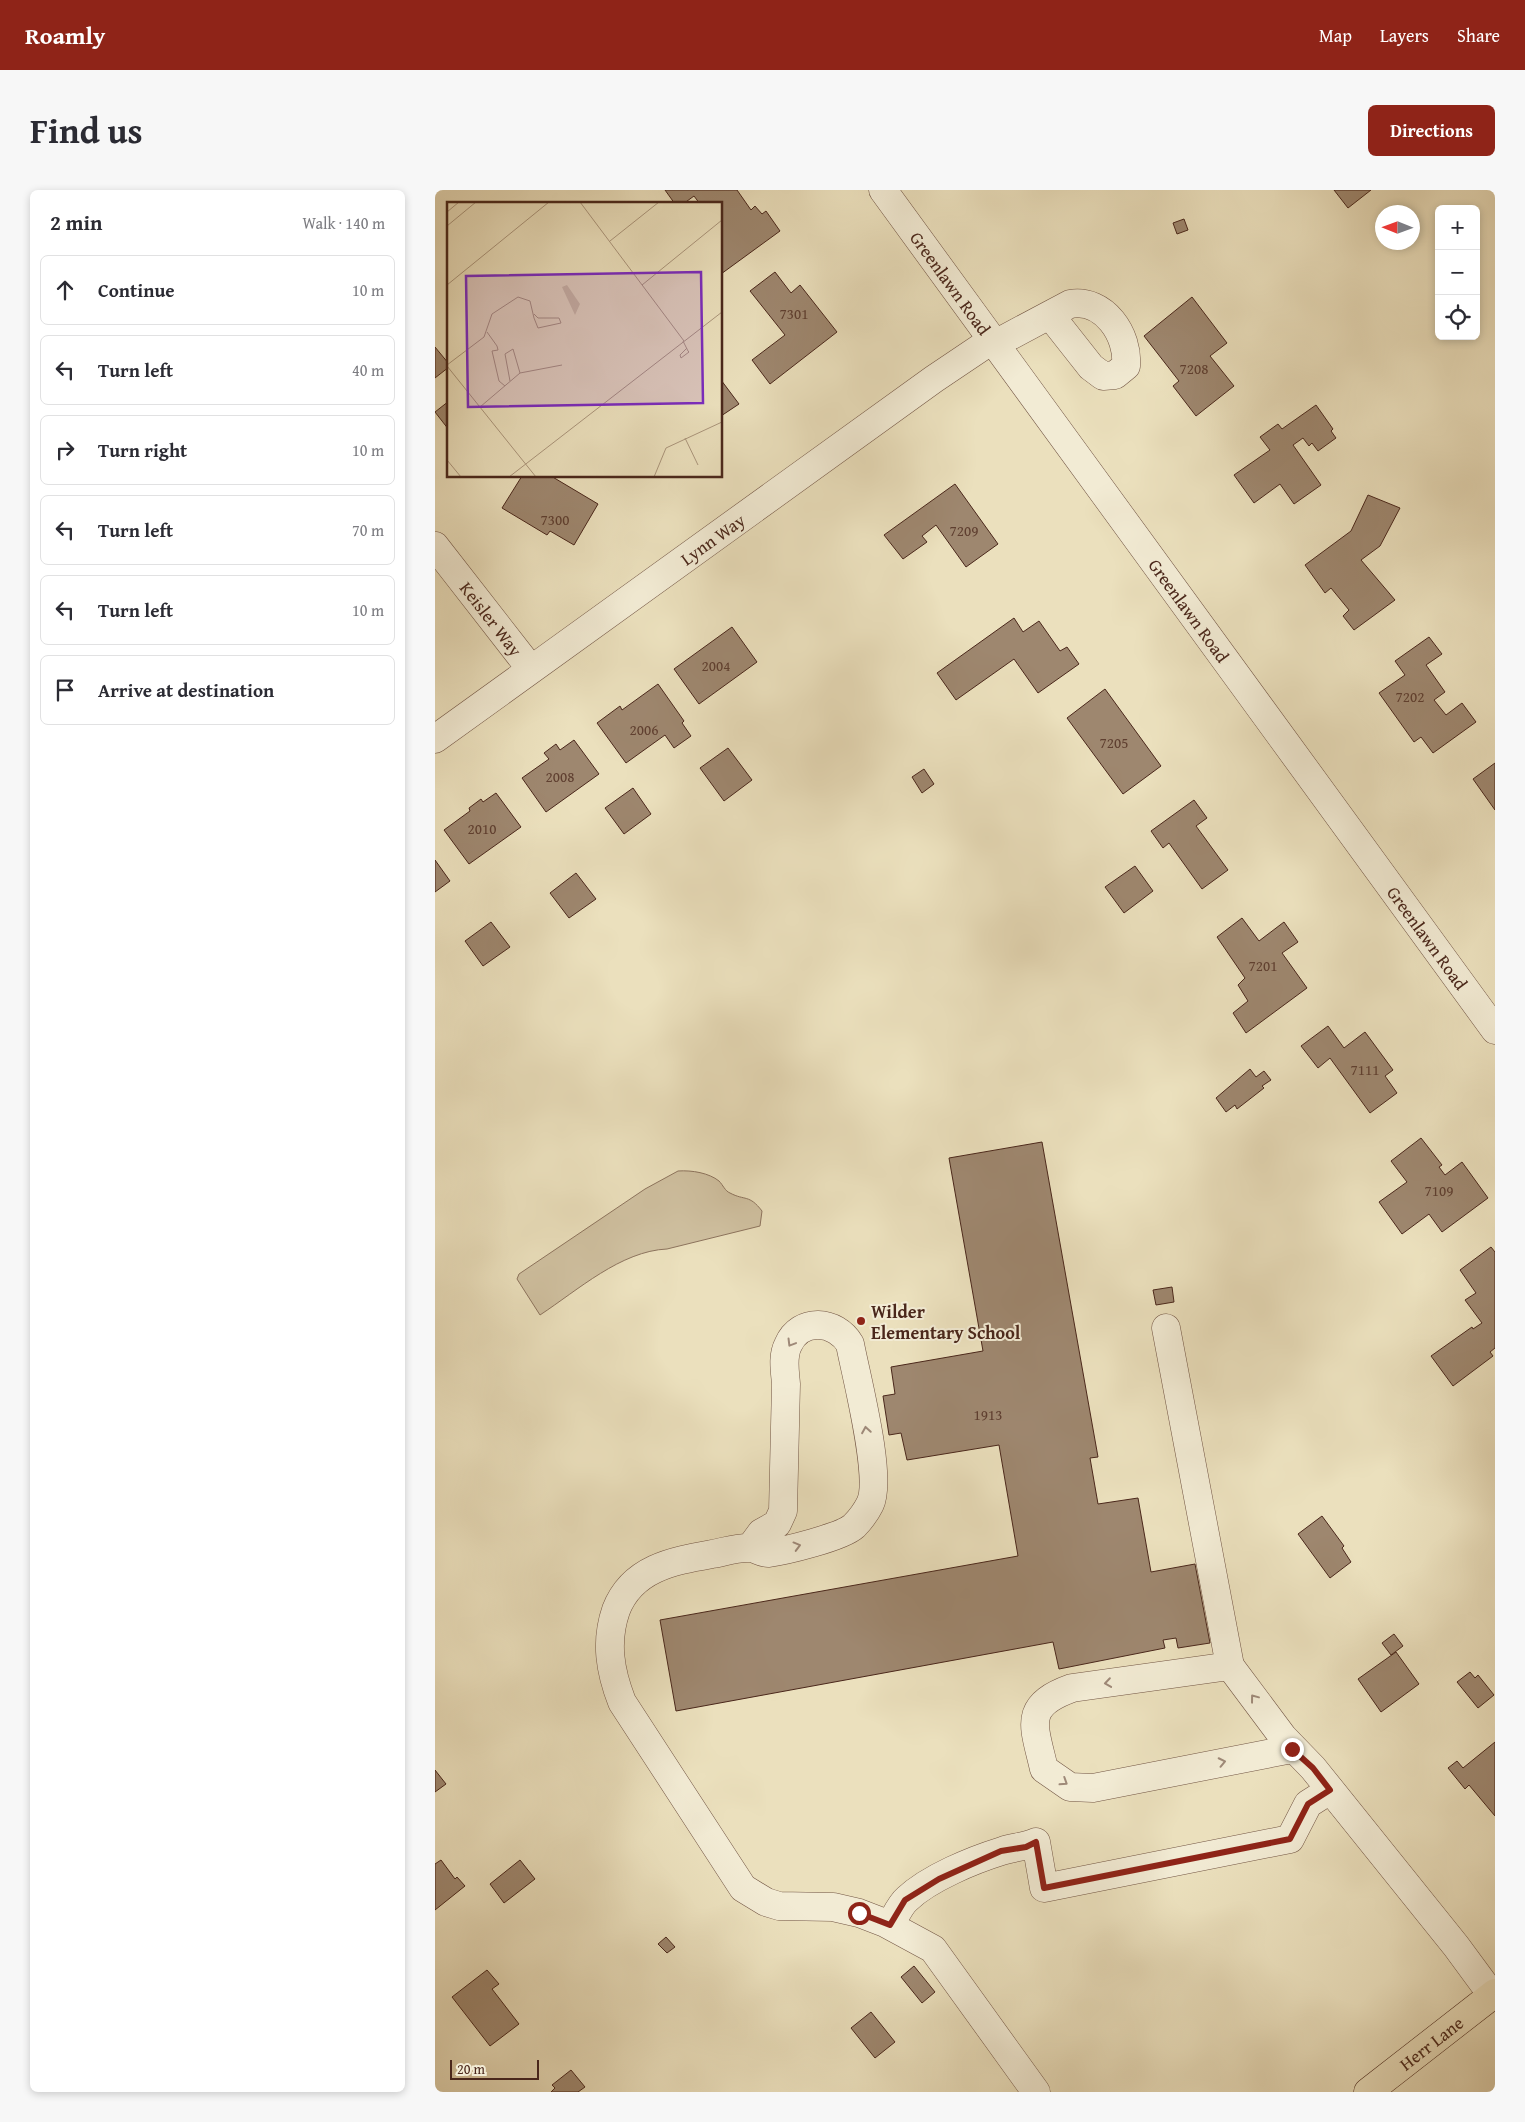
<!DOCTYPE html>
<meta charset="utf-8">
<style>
:root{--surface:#fff;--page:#f7f7f7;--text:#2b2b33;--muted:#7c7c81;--line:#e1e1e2;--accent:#8f2418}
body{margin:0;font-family:"Gentium Book Plus",serif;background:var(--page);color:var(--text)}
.controls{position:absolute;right:15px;top:15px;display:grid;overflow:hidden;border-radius:8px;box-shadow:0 2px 8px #0003}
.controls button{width:45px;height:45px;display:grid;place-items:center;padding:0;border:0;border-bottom:1px solid var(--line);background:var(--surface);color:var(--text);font:25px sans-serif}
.compass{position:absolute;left:940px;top:15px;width:45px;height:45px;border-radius:50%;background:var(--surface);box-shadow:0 2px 8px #0003;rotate:271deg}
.scale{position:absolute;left:15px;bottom:12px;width:89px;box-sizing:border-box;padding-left:5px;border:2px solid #4a271b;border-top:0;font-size:14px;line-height:18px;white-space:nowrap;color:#4a271b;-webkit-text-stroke:4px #f2ebd4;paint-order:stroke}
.stop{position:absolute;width:15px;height:15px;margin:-11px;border:4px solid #8f2418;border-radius:50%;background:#fff}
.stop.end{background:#8f2418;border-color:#fff;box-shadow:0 1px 5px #0008}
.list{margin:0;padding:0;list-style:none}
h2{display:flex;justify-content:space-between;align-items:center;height:65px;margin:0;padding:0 20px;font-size:21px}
h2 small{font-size:16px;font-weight:400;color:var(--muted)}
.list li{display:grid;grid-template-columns:32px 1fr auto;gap:15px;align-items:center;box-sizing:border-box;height:70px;margin:0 10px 10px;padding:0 10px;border:1px solid var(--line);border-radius:8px}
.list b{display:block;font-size:19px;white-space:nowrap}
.list em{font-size:16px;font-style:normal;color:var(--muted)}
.icon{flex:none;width:28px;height:28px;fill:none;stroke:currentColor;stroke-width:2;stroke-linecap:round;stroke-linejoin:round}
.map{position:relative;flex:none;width:1060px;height:1902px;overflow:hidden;border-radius:8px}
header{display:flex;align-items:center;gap:30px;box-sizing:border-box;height:70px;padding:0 25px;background:var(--accent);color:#fff}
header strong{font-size:24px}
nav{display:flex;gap:28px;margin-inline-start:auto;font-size:18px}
.intro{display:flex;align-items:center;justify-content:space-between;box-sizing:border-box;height:120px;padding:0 30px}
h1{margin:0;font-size:35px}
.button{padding:12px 22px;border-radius:8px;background:var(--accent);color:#fff;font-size:18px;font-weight:700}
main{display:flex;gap:30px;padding:0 30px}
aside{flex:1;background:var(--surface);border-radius:8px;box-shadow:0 2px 8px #0003}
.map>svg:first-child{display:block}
</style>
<header>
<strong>Roamly</strong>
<nav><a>Map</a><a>Layers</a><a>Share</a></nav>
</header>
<div class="intro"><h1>Find us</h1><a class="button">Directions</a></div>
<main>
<aside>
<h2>2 min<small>Walk · 140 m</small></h2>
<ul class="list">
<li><svg class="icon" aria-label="ahead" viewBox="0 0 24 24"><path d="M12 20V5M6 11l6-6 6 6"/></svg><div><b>Continue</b></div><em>10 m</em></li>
<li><svg class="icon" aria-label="left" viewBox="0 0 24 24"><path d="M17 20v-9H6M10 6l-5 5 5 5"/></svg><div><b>Turn left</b></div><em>40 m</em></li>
<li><svg class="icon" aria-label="right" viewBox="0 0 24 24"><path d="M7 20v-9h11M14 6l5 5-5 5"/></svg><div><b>Turn right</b></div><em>10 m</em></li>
<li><svg class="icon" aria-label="left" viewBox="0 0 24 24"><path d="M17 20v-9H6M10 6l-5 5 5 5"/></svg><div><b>Turn left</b></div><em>70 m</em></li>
<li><svg class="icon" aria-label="left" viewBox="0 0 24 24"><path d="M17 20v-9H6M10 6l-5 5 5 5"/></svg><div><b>Turn left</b></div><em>10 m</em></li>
<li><svg class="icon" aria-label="arrive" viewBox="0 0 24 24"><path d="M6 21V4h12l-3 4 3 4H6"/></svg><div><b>Arrive at destination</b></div></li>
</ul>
</aside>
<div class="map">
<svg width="1060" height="1902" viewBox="0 0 1060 1902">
<rect width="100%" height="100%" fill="#ebe0bd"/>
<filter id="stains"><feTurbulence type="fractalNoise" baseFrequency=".004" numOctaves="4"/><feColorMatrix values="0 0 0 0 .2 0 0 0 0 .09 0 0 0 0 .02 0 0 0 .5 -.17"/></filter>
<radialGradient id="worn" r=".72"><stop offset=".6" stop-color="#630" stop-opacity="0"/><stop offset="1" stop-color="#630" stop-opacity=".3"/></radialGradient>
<!-- green -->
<path fill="#d0c1a1" stroke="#8d745e" d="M243,981c14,-1 31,2 41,10 4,4 6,10 11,12 15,8 19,1 32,18l-2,15 -93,23c-46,2 -89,41 -127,66l-23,-36 2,-5 126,-85z"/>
<!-- building -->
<path fill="#9e876f" stroke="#4a271b" d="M230,0h72l14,20 4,-4 7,8 4,-3 14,20 -59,43v-70h-21l-6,-8 -11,8h-8z
M899,0h37l-23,18z
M749,29l4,11 -11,4 -4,-11z
M340,82l16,21 9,-8 37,47 -67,52 -18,-24 33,-25 -35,-44z
M757,107l35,46 -17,13 24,30 -38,30 -23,-30 6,-5 -35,-45z
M0,157l14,17v3l-14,11z
M286,190l18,24 -18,12z
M14,211v29l-14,-18z
M881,215l17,24 -2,2 5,7 -18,13 -6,-8 -3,3 -6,-8 -10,7 28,40 -27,19 -14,-20 -26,19 -20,-28 36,-25 -10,-13 18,-13 4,5z
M87,286h29l47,28 -24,41 -24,-14 -3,4 -45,-27z
M520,294l43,60 -32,23 -30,-42 -14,11 5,6 -24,17 -19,-24z
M933,305l32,13 -20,38 -19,14 34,40 -41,30 -11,-14 6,-6 -18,-22 -6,5 -20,-28 46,-34z
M579,428l9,14 16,-11 21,30 7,-4 12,17 -41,29 -24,-34 -58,41 -19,-27z
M297,437l25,35 -58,42 -25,-35z
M994,447l13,17 -16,11 19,27 -11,8 12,15 16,-12 14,19 -43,31 -12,-16 -7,5 -35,-49 26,-18 -10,-14z
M223,494l26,37 -2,2 9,13 -17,12 -9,-13 -39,28 -29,-40 23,-17 2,4z
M670,499l56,77 -38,28 -56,-76z
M139,550l25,34 -53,38 -24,-34 27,-19 -5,-6 12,-9 4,6z
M293,558l24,32 -28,21 -24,-33z
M1060,573v47l-22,-31z
M489,579l10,15 -12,9 -10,-16z
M198,598l18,26 -27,20 -19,-26z
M61,603l25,34 -52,37 -25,-34 26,-19 -1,-3 12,-9 2,3z
M759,610l13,18 -11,8 32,44 -26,19 -33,-46 -6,5 -12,-17z
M0,670l15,21 -15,11z
M700,676l18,25 -29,22 -19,-26z
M141,683l20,26 -27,19 -19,-25z
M807,728l17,23 25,-19 14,20 -16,11 25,35 -61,45 -13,-20 15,-12 -10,-16 7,-7 -28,-41z
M56,732l19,25 -27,19 -18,-25z
M893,836l16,22 21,-16 28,38 -8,6 12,17 -27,20 -40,-55 -12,10 -17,-22z
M815,879l6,8 8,-6 7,9 -9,6 2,2 -27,21 -2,-4 -9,7 -10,-14z
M986,948l21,27 -3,2 6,8 17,-13 26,36 -46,34 -13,-18 -27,20 -23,-32 28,-20 -16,-21z
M607,952l56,315 -8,1 8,46 40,-6 13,74 44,-8 15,79 -32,5 -2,-10 -13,2 2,8 -106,21 -6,-27 -377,69 -16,-91 358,-64 -19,-111 -92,15 -6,-27 -12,2 -6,-39 12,-2 -4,-27 92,-16 -34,-193z
M1056,1057l4,5v96l-5,4 3,4 -40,30 -22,-30 41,-29 1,2 9,-6 -17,-23 11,-7 -16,-23z
M737,1097l2,15 -18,3 -3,-15z
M887,1326l22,30 -2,2 9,14 -21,16 -32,-44z
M959,1444l9,12 -12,9 -9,-12z
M961,1462l23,32 -38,28 -23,-33z
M1035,1482l5,6 3,-3 16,20 -16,13 -21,-26z
M1060,1552v74l-26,-31 -4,4 -17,-21 9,-7 6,7z
M0,1580l11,14 -11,8z
M6,1670l14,19 2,-2 8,9 -30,24v-46z
M85,1670l15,19 -31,24 -14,-19z
M231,1747l9,10 -8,6 -9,-9z
M479,1776l21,26 -13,11 -21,-26z
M52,1780l12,14 -7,5 27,35 -29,22 -38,-49z
M436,1822l24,30 -20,16 -24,-30z
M136,1880l14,17 -7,5h-27l4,-4 -3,-3z"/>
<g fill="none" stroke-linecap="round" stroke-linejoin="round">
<!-- minor casing -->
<g stroke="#725544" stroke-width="29">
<g id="minor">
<path id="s1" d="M448,0l612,840"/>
<path d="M560,154l75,-40c34,-6 59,31 56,62l-11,9 -12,1 -12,-9 -41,-52"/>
<path id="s2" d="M0,356l95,122"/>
<path id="s3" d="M0,549l499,-360 58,-39"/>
<path d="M731,1138l64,338"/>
<path d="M315,1358l11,-15 16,-9 6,-13 3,-127c-1,-13 -4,-27 2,-39 12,-28 48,-25 62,-1 6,32 33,134 20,160 -4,8 -10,16 -16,22 -12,11 -69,25 -86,27 -7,0 -12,-5 -18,-5 -12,-1 -26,4 -38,6 -39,7 -80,14 -96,56 -11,32 -6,61 6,92l121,186 23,14 13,4 54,1 26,6 26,10 48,26 103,143"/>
<path d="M857,1559l-199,39 -23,-1 -26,-18c-10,-44 -22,-63 28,-81l158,-22 53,71 30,31 143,178 36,49"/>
<path d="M455,1735c5,-8 10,-20 17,-26 22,-21 66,-39 95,-48 12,-4 23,-4 34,-9l8,46 246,-49 18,-35 22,-14"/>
</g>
</g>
<!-- major casing -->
<g stroke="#4a271b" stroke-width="29">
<g id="major">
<path id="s4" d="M933,1902l127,-99"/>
</g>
</g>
<!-- minor -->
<use href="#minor" stroke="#f2ebd4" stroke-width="28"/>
<!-- major -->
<use href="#major" stroke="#ebe0bd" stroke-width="28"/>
</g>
<!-- one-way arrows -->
<defs><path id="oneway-chevron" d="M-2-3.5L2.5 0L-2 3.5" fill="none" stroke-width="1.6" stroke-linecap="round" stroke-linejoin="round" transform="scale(1.25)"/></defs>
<g stroke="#9e8978">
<use href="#oneway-chevron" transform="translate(356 1153) rotate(121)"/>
<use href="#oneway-chevron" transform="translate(431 1240) rotate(-99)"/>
<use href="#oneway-chevron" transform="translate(362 1356) rotate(-15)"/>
<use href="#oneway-chevron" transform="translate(673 1493) rotate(172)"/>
<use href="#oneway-chevron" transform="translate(819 1508) rotate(-127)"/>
<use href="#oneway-chevron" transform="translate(787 1572) rotate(-12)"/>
<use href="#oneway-chevron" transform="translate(629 1592) rotate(33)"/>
</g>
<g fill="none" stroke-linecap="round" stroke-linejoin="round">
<!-- route -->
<path stroke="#8f2418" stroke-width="6" d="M424,1723l31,12 15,-25 34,-21 62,-28 25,-4 10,-5 8,46 246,-49 18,-35 22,-14 -17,-22 -21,-19"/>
</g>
<!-- markers -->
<circle fill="#8f2418" stroke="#f2ebd4" stroke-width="2" cx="426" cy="1131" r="5"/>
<g text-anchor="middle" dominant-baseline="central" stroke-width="4" stroke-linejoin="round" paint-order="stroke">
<!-- number labels -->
<g font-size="15" fill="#5f3f30">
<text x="359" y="123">7301</text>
<text x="759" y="178">7208</text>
<text x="120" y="329">7300</text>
<text x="529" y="340">7209</text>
<text x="281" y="475">2004</text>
<text x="975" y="506">7202</text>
<text x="209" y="539">2006</text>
<text x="679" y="552">7205</text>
<text x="125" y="586">2008</text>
<text x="47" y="638">2010</text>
<text x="828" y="775">7201</text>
<text x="930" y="879">7111</text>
<text x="1004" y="1000">7109</text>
<text x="553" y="1224">1913</text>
</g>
<!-- street labels -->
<g font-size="18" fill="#4a271b" stroke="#f2ebd4">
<text stroke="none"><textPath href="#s1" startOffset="115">Greenlawn Road</textPath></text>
<text stroke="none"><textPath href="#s3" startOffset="342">Lynn Way</textPath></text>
<text stroke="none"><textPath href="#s1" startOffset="520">Greenlawn Road</textPath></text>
<text stroke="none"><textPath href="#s2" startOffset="92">Keisler Way</textPath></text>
<text stroke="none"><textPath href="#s1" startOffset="925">Greenlawn Road</textPath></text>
<text stroke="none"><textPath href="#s4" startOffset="80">Herr Lane</textPath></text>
</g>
<!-- poi labels -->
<g font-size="18" font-weight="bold" fill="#4a271b" stroke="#f2ebd4" text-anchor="start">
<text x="436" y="1121">Wilder<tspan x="436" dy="21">Elementary School</tspan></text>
</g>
</g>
<!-- overview -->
<g transform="translate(12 12)">
<rect width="275" height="275" fill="#ebe0bd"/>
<path d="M120,83l13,19 -5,11 -13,-28z" fill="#d0c1a1"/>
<path fill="none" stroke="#ab967c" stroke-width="1" d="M133,0l104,139M0,10l12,-10M0,24l29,-24M163,39l49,-39M0,83l102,-83M195,83l80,-65M40,130l10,14 1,4 -6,1 7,30 6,5M236,139l5,10 1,1 -8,6 -1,-3 7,-7M0,163l37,-28 8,-23 26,-17 12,4 4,17 4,10 23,-5 -2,-5h-21l-4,-4M0,164l89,111M73,171l42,-8M33,205l40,-34 -7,-24 -8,5 5,27M238,236l13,27M0,258l14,17M62,275l213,-165M207,275l12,-29 56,-26"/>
<path fill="#7b2cbf" fill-opacity="0.15" stroke="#7b2cbf" stroke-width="2.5" d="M254,70l2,131 -235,4 -2,-131z"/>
<rect width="275" height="275" fill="none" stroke="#4a271b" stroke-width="2.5"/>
</g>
<rect width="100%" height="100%" filter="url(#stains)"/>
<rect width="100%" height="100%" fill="url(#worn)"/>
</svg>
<div class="controls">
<button>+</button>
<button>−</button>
<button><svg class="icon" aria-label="locate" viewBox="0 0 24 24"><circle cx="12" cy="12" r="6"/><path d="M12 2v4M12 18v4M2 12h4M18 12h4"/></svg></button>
</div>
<svg class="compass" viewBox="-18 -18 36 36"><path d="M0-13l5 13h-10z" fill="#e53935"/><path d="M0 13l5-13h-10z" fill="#7c7c81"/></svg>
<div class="scale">20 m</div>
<div class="stop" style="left:424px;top:1723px"></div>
<div class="stop end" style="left:857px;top:1559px"></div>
</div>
</main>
